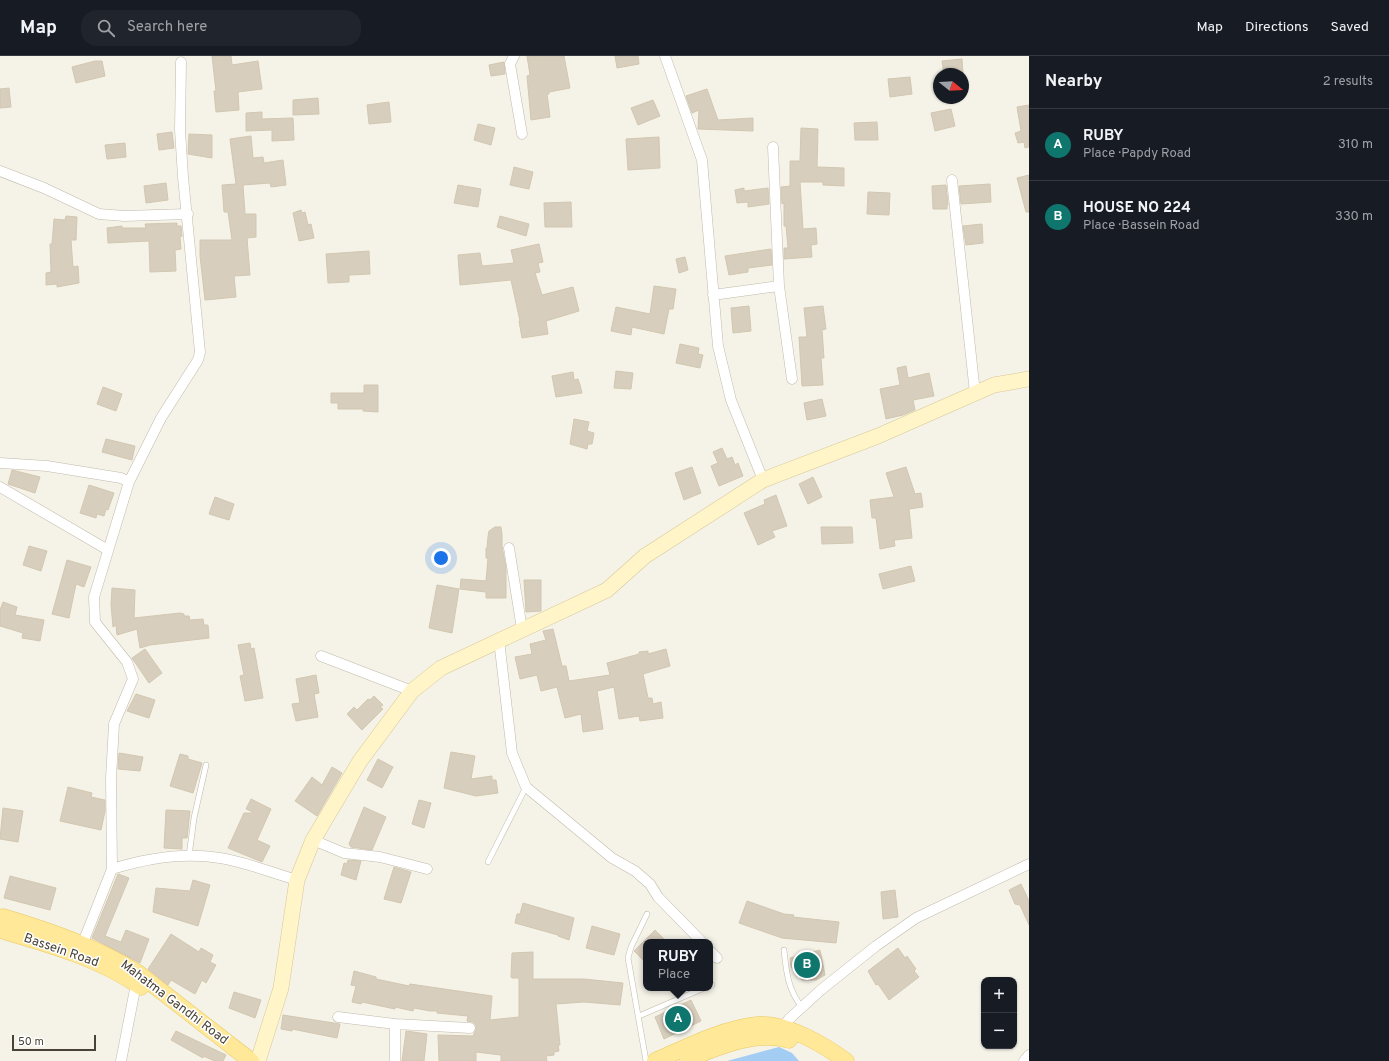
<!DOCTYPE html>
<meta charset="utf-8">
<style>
:root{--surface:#171b24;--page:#20242c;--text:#f1f3f6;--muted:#9ea1a6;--line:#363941;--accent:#0f766e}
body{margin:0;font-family:Overpass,sans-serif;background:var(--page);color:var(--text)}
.controls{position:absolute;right:12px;bottom:12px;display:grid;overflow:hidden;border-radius:8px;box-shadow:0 1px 3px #0004}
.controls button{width:36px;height:36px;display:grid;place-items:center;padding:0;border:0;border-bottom:1px solid var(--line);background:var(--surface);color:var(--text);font:20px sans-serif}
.compass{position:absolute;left:933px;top:12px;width:36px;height:36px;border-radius:50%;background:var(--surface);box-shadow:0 1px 3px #0004;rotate:108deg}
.scale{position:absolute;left:12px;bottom:10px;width:84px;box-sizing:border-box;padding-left:4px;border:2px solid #494337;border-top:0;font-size:11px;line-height:14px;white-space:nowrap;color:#494337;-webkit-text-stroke:3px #fff;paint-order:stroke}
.you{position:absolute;left:441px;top:502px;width:14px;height:14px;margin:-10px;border:3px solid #fff;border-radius:50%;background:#1a73e8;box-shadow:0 0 0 6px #1a73e833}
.badge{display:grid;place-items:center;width:26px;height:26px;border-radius:50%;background:var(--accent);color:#fff;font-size:13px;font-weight:700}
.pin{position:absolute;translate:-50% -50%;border:2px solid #fff;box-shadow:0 1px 4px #0006}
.popup{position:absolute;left:643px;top:883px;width:70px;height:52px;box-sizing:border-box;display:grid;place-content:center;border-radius:8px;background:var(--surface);filter:drop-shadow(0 1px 3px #0005);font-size:13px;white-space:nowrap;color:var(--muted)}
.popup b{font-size:15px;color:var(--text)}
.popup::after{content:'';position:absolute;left:50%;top:100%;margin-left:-8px;border:8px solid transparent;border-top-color:var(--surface)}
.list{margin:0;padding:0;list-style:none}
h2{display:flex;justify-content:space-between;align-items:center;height:52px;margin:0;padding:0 16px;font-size:17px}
h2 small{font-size:13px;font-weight:400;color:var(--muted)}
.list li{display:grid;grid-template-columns:26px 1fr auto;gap:12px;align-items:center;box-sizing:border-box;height:72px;padding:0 16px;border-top:1px solid var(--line)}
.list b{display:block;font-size:15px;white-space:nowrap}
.list p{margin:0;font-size:13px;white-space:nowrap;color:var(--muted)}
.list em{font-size:13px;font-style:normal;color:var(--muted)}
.icon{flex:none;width:22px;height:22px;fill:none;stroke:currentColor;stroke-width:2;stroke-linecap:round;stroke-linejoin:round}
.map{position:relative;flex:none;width:1029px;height:1005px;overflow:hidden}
header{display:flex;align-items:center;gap:24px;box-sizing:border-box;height:56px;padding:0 20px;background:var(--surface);border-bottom:1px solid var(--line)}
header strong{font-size:19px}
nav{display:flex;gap:22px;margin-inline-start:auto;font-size:14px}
.search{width:280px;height:36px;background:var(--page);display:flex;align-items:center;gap:10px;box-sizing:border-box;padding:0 14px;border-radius:16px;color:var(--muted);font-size:15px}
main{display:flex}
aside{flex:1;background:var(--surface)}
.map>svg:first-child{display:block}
</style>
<header>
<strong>Map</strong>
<div class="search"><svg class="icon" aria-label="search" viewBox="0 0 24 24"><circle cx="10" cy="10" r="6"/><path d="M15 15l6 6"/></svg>Search here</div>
<nav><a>Map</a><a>Directions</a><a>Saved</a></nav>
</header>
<main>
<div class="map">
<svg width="1029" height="1005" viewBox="0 0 1029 1005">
<rect width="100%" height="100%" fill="#f5f2e8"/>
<!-- water -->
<path fill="#a3cdf3" d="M779,991l13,6 7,8h-72z"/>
<!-- building -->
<path fill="#d7cebd" stroke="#d2c7b0" d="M212,0h19l1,9 26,-4 4,28 -24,3 1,18 -23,2 -2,-21h2z
M527,0h37l6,32 -21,4v2h-2l3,23 -19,3 -4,-44 3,-1z
M615,0h23l1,8 -22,4z
M962,3l1,15h-19l-2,-13z
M95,5h7l3,15 -29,7 -4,-16z
M504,6l1,12 -14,2 -2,-11z
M910,21l2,17 -22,3 -2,-18z
M9,32l2,19 -11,1v-19z
M707,33l11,31 35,-2v13l-55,-2 1,-19 -7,3 -6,-17z
M318,42l1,16 -26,1v-15z
M653,44l7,16 -22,9 -7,-17z
M389,46l2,20 -22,2 -2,-19z
M1029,49v42l-4,1 -1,-6 -6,1 -3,-10 6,-2 -4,-24z
M951,53l4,17 -20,5 -4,-18z
M262,56v7l31,-1 1,22 -22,1v-11l-26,1v-18z
M877,66l1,18h-23l-1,-17z
M478,68l17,4 -4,17 -17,-5z
M801,72l17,1 -1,38 27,1v18l-21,-1v-3h-23l3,47 13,-1 1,16 -6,1 1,12 -28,2v-11h4l-2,-22h-2v-23l-2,1 -1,-17 9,-1v-25h10z
M172,76l2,16 -15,2 -2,-16z
M189,78l23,1v23l-24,-4z
M251,80l2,22 10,-1 1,6 19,-3 3,25 -15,2 -1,-4 -27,2 2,29h11v23l-9,1 3,37 -16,1 2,21 -31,3 -5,-44v-16h32l-4,-28h-4l-2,-27 14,-1 -6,-45z
M659,81l1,31 -32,2 -2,-31z
M125,87l1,14 -19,2 -2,-14z
M514,111l19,5 -4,17 -19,-4z
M1029,119v37h-3l-9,-34z
M166,127l2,17 -22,3 -2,-17z
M990,128l1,18 -30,2 -2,-18z
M458,129l23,4 -3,18 -24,-4z
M946,129l2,20h-1v4h-14l-1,-23z
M744,132v3l24,-3 1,16 -21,3v-5l-11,1 -2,-13z
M868,136l22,1 -1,22 -22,-1z
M571,146l1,25h-27l-1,-24z
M301,154l1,3 3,-1 3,13 3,-1 3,14 -15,3 -6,-28z
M66,160l11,1 -1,23h-5l2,27 5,-1 1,17 -22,4v-3l-11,1v-12l5,-1 -1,-28h2l2,-25 11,1z
M500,160l29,8 -3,12 -29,-9z
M177,167v3h4l1,10 -2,1 1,12 -6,1 1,21 -26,1 -1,-31 -41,2 -1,-15 15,-2v2h24l-1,-4z
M982,168l1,19 -17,2 -3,-19z
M539,188l4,18 -5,1 2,9 -5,1 7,22 31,-8 6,24 -33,10 2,13 -26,4 -3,-17h1l-9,-41 -51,5 -2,-30 22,-2 2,13 32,-3 -3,-13z
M771,193l1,16 -24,3v4l-19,3 -4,-19z
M369,195l1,23 -21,1v7l-21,1 -2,-29z
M685,201l3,13 -9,3 -3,-14z
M654,230l22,3 -3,20h-4l-5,25 -32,-7 -1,8 -20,-4 5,-24 34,7z
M749,250l2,25 -18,2 -2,-25z
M823,250l3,23 -4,1 2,28h-3l2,27 -21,1 -3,-49h8l-3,-29z
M680,288l19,4 -1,6 5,1 -3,13 -24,-5z
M906,310l2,12 21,-5 5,23 -21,4 2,10 -12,5 -17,4 -6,-30 20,-4 -3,-17z
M616,315l17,2 -2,16 -17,-1z
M573,316l1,8 4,-1 2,6 2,8 -26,4 -4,-21z
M364,329h14v27l-15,-1v-2h-25v-6h-7v-10h33z
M103,331l19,7 -6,17 -19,-7z
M822,343l4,17 -19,4 -3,-17z
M574,363l15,3 -2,9 7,2 -2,11h-4l-1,5 -17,-5z
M106,383l29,7 -3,14 -30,-8z
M722,392l5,11 5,-2 3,8 3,-2 5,13 -24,10 -8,-20 7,-3 -5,-11z
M692,411l9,26 -17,7 -9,-27z
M906,411l9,27 6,-1 2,14 -14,2 3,29 -18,2 1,6 -15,3 -4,-31h-4l-2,-18 24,-3 -8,-24z
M12,414l28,7 -5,16 -27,-9z
M813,421l9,20 -14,7 -9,-20z
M89,429l25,8 -6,17 -2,-1 -2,7 -7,-2 -1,4 -16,-5z
M776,439l11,31 -15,5 3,6 -17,8 -14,-32 21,-9 -1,-4z
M215,441l19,7 -5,16 -20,-6z
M495,471h6l1,7v12l4,22v30h-20v-6l-26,-3 1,-10 25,2 2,-23h-2v-10h1l1,-11 1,-6z
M821,471h31l1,16 -31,1z
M29,490l18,5 -6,20 -18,-6z
M67,504l24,7 -7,20 -8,-3 -7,34 -17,-4z
M911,510l4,15 -32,8 -4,-15z
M524,524h17v31l-15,1z
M437,529l22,4 -7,44 -23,-5z
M112,532l23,2 -1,28 46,-5 4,1v2h5l1,4 13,-1 1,6h4l1,13 -59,7 -10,3 -3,-19 -20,6 -1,-10 -3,2 -2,-22z
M3,546l14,5 -2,8 29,5 -4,21 -18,-3 1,-5 -23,-7v-16z
M553,573l9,37h4l3,15 41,-6 -3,-12 32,-9v-2l9,-1v3l18,-5 4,17 -27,8 5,24h4l1,6 8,-2 2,16 -23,3 -1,-5 -20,3 -5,-32 -17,4 6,38 -20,3 -2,-18 -16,4 -8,-31 -16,4 -4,-16 -17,4 -5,-22 17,-3 -2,-10 16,-4 -3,-9z
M250,587l1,6 3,-1 9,50 -18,3 -5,-25 4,-1 -6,-30z
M145,593l17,24 -13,10 -17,-25z
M316,619l3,18 -5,1 4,23 -22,4 -4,-17 8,-1 -4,-24z
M136,638l19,6 -6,18 -22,-7z
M374,640l9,9 -3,2 3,2 -21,21 -15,-16 7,-7 3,3 11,-11 2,1z
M451,696l24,4 -4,23 21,-3v4h4l2,13 -22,3 -32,-8z
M119,697l24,4 -3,14 -22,-2z
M180,698l8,2v3l14,4 -9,30 -23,-7z
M378,703l15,8 -11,21 -15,-8z
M332,711l10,6 -25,43 -22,-15 17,-24 10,8z
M68,731l24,6 -1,4 14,3v11l-4,19 -41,-9z
M251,743l20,10 -14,31 13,6 -8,16 -34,-14 16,-35h8l1,-1 -7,-3z
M419,744l12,3 -7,25 -12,-4z
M364,751l22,10 -14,33 -21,-3 -2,-3z
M3,752l20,3 -5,31 -18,-3z
M166,754l24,1 -3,27h-5v11l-18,-1z
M348,804l13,1 -5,19 -15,-5 3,-12 3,1z
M394,811l17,5 -10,31 -17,-4z
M118,818l11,4 -24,58 16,6 5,-12 23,9 -9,24 -48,-25z
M10,820l46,12 -6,22 -46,-12z
M193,824l17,5 -12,41 -45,-14 3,-24 34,3z
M1021,828l8,17v24l-9,-20 -5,-1 -6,-14z
M895,834l3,27 -15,2 -2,-27z
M747,845l37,13 10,1 -1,2 46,5 -3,21 -54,-5 -43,-15z
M523,847l51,15 -5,22 -11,-4v-1l-43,-12 2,-9h3z
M592,870l28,8 -6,21 -28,-7z
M655,874l12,12h-21v21l-12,-12z
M171,878l28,18 2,-4 12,7 -3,7 6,3 -10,18 -4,-3 -7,14 -24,-14 -3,5 -20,-16z
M898,892l7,10 2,-2 9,13 -2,2 5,6 -30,23 -11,-16 -2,1 -8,-14z
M820,894l5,25 -9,5h-14l-11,-13 -1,-9z
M533,896v27h51l39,4 -3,22 -36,-3 -28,2 4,41h-2l1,6 -5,1v3l-8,1 1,5h-46v-6l-25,-3v9h-37l-1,-26 35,1 3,-7v-4l-3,-3 -6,-1 1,-5 -31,-3v-2h-7l-16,-3 -1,3 -18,-4v2l-33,-7 -1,2 -9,-2 4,-16 -5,-1 3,-14 22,6v2l33,7 1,-2 82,12 -2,24 29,-3v-39h-7l-1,-1 1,-24z
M234,936l27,8 -6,18 -26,-10z
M691,944l10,21 -37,18 -9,-22z
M283,959l57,9 -3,14 -45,-9v2l-11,-2z
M176,975l50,24 -3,6h-8l-12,-5v2l-32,-18z
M406,975l21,3 -3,27h-22z"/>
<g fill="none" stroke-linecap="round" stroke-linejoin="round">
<!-- service casing -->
<g stroke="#c1baaa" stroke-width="6">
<path id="service" d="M189,800l5,-38 12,-53
M488,806l38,-75
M784,894c2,20 4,41 18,57
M710,930l2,-1
M639,960l65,-28
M646,1005l-18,-103 3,-11 16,-33"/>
</g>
<!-- minor casing -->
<g stroke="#c1baaa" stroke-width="11">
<path id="minor" d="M514,0l-4,8 12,70
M665,0l37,104 16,186 13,54 32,80
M773,91l6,139 13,93
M0,115l44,17 55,26 25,2 64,-2
M952,124l23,213
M713,239l66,-9
M0,407l47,3 74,12 8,4 -35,115 1,25 32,40 6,17 -19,45 -3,54 1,91
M129,426l32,-64 37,-58 2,-8 -17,-175 -3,-47 1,-68
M0,431l108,63
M509,492l13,81
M499,584l13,113 14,34 86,71 23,13 15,13 8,13 44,45
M321,600l91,35
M313,784l31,13 36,4 47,12
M82,889l30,-76c35,-11 72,-17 108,-11 26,4 52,15 77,22
M710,895l7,7
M338,961l57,7 75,4
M395,968v37
M780,975l9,-12 33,-30 54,-43 40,-28 113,-54
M121,1005l16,-82
M1024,1005l5,-6"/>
</g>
<!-- secondary casing -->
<g stroke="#d6c997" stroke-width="16">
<path id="secondary" d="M258,1005l23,-73 16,-108 16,-40 47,-79 52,-70 29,-23 166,-78 38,-34 118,-76 115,-44 116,-51 35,-6"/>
</g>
<!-- primary casing -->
<g stroke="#e8c963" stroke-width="17">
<path id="primary" d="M0,873l3,-12c47,14 93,30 135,56l113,88
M0,874c48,14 99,28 141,57
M688,1003c30,-12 69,-29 101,-19
M655,1005c32,-14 66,-32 102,-36 29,-3 67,20 89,36"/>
</g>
<!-- service -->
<use href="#service" stroke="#fff" stroke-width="5"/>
<!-- minor -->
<use href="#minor" stroke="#fff" stroke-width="10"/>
<!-- secondary -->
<use href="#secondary" stroke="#fff5c8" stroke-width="15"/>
<!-- primary -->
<use href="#primary" stroke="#ffe897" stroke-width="16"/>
</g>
<g text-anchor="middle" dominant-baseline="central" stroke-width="3" stroke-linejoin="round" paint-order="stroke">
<!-- street labels -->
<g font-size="13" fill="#494337" stroke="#fff">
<text transform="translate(61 895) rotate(19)">Bassein Road</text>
<text transform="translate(174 947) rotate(37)">Mahatma Gandhi Road</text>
</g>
</g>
</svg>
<div class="controls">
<button>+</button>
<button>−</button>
</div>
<svg class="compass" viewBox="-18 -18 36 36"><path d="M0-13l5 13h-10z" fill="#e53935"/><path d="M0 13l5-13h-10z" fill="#9ea1a6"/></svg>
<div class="scale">50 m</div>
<div class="you"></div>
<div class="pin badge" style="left:678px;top:963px">A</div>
<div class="popup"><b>RUBY</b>Place</div>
<div class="pin badge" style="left:807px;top:909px">B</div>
</div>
<aside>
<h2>Nearby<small>2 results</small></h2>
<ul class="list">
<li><span class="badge">A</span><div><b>RUBY</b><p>Place · Papdy Road</p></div><em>310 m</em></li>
<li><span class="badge">B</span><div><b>HOUSE NO 224</b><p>Place · Bassein Road</p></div><em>330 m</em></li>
</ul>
</aside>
</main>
